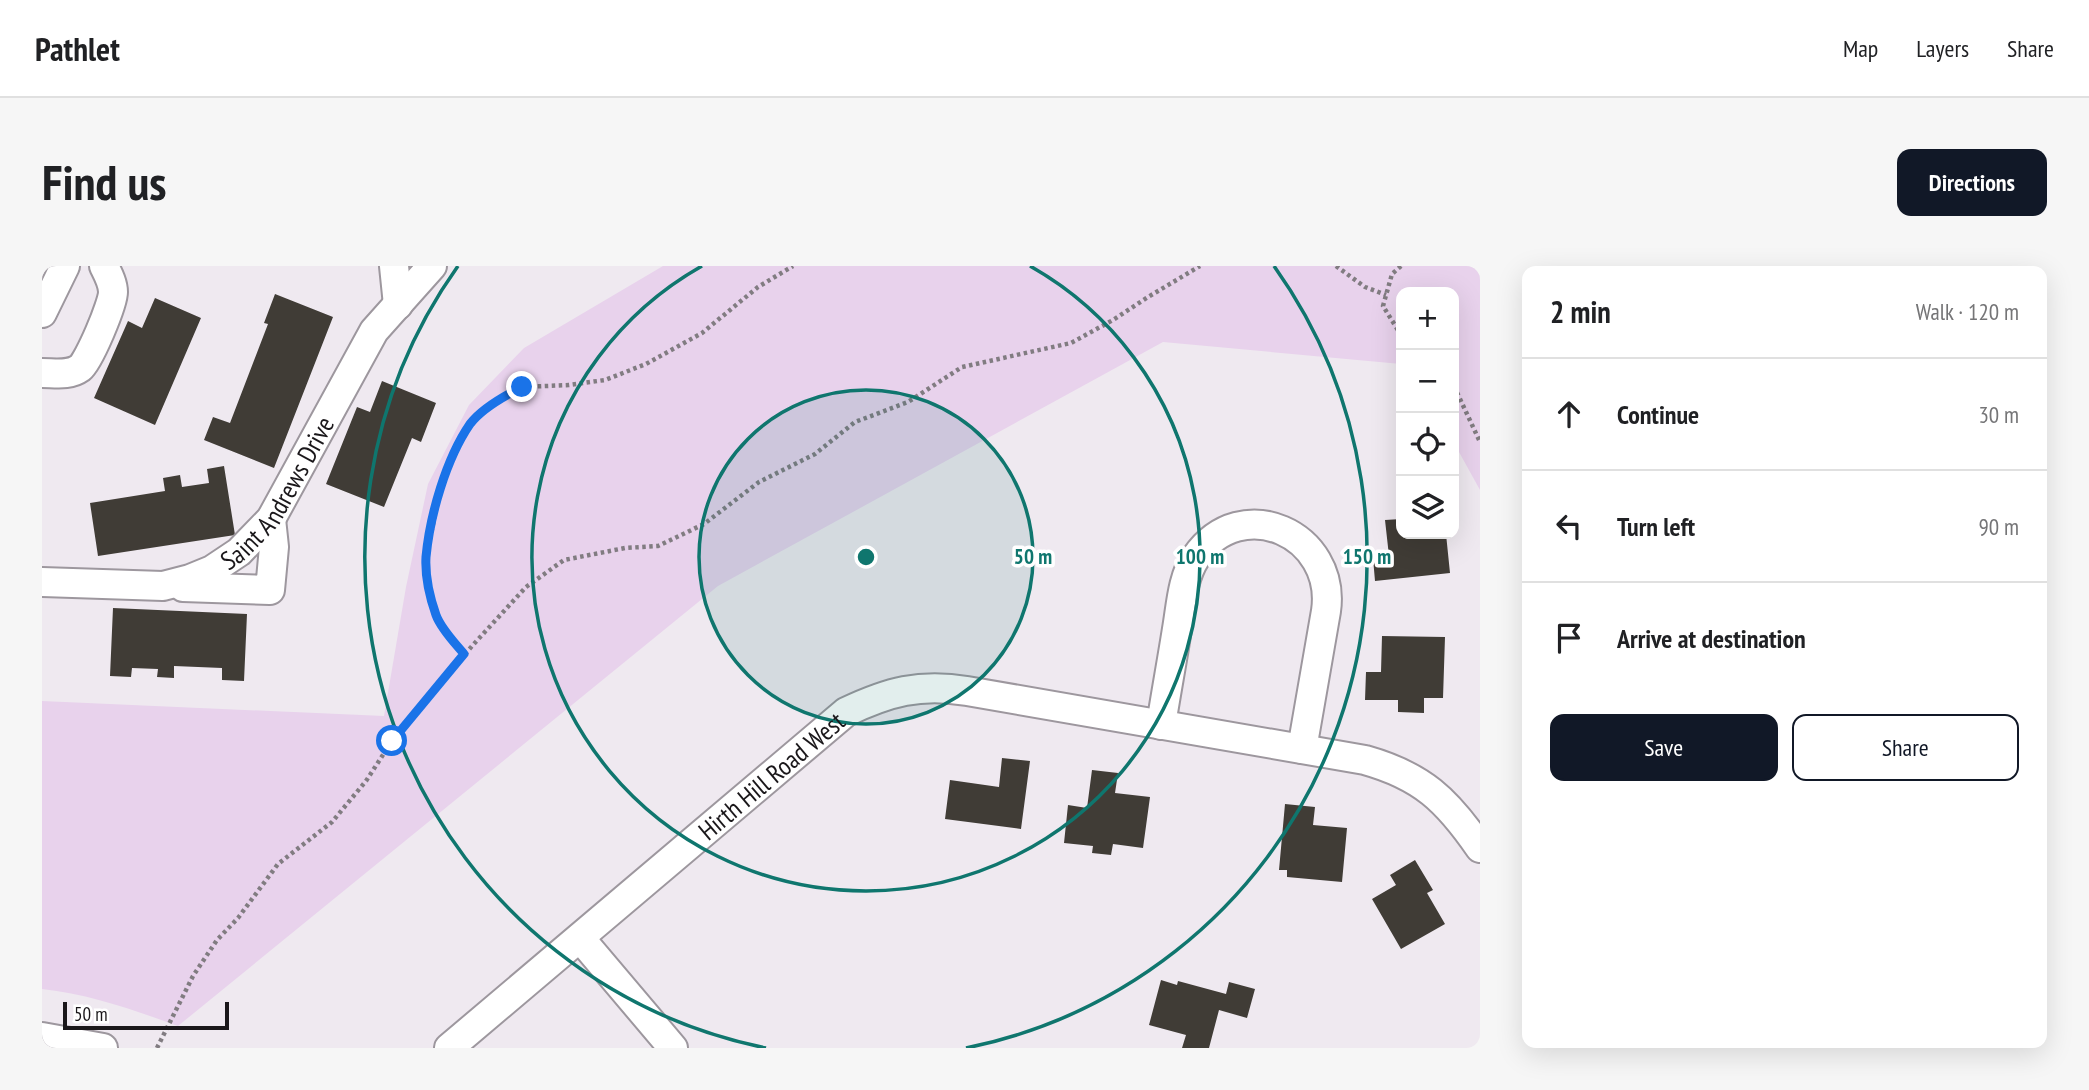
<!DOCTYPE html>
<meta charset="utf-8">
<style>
:root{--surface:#fff;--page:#f6f6f6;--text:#202124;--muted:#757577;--line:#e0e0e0;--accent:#111827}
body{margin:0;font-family:"PT Sans Narrow",sans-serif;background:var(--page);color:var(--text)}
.controls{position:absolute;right:21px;top:21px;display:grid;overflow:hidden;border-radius:14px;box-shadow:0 7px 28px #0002}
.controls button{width:63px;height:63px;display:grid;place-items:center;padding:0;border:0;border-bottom:2px solid var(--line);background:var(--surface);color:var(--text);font:35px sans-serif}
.scale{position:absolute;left:21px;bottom:18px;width:166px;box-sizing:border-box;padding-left:7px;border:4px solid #1a171a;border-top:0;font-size:19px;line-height:24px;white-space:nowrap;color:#1a171a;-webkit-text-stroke:5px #fff;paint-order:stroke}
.stop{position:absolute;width:21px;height:21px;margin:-16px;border:5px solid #1a73e8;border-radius:50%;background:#fff}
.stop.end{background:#1a73e8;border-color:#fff;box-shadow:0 2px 7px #0008}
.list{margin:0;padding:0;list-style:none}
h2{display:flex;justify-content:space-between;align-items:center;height:91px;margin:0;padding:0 28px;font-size:30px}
h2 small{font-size:23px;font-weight:400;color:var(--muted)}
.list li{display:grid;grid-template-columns:46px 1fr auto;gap:21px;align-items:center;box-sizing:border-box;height:112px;padding:0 28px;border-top:2px solid var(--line)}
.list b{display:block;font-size:26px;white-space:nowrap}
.list em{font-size:23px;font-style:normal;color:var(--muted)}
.actions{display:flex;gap:14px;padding:21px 28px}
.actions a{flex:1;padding:16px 0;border:2px solid var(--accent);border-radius:14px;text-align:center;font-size:24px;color:var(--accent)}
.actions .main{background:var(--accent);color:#fff}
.icon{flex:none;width:38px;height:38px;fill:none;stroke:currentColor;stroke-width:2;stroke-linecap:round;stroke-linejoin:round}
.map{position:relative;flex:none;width:1438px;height:782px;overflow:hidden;border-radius:14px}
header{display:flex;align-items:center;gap:42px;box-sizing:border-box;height:98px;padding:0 35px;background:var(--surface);border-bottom:2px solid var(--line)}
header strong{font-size:33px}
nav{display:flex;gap:38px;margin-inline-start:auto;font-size:24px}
.intro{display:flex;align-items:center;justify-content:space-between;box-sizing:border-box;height:168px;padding:0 42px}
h1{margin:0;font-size:49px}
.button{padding:18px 32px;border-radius:14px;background:var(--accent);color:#fff;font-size:24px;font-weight:700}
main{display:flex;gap:42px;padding:0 42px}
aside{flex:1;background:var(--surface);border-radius:14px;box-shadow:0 7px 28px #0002}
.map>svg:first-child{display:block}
</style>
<header>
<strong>Pathlet</strong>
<nav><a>Map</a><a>Layers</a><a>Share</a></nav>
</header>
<div class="intro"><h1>Find us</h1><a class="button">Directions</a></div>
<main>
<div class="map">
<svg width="1438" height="782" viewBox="0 0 1438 782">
<rect width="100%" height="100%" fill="#efe9f0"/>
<!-- green -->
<path fill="#e8d2ec" d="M621,0h817v224l-26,-47v-151h-53v72l-238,-22 -445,244 -540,440c-44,-16 -89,-32 -136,-37v-288l342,15 22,-129 22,-103 41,-79 55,-57z"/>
<!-- building -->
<path fill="#403c36" d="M233,28l58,23 -59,151 -70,-28 9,-23 17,6 38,-99 -4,-1z
M113,32l46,20 -46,107 -61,-27 34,-77 14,7z
M340,115l54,22 -15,39 -9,-4 -28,69 -58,-23 31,-77 13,5z
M182,200l11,69 -137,21 -8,-53 75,-12 -2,-13 17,-3 2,12 27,-4 -2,-14z
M1359,253v15h45l4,39 -75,8 -2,-23 16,-2 -4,-36z
M71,342l134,6 -3,67 -22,-1v-12l-48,-2v12l-17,-1 1,-8 -26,-1 -1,9 -21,-1z
M1340,370l63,1 -2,61h-19v15l-26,-1v-12h-33l1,-28h15z
M960,492l28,3 -9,68 -76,-10 5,-39 49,7z
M1050,504l26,3 -3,20 35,4 -7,51 -30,-4 -2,11 -19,-2 1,-7 -29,-3 4,-38 19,3z
M1243,538l30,3 -2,18 34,3 -5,54 -55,-5v-7h-8z
M1373,594l18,30 -6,3 18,31 -44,25 -29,-50 24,-14 -6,-10z
M1119,714l16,5 1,-4 48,13 3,-12 26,7 -8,29 -28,-8 -10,38h-27l4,-13 -37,-10z"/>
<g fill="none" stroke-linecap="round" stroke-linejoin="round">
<!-- minor casing -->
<g stroke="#9d979e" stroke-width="32">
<g id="minor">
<path d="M352,0l4,39"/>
<path d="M0,47l23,-47"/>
<path d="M0,107c13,0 27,3 38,-5 9,-7 33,-64 33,-76 0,-9 -5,-18 -9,-26"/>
<path id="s1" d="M0,316l121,4 27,-7 22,-9 27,-18 32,-33 103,-188 58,-65"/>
<path d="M141,321l87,3 4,-43 -3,-28"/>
<path d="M1119,459c5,-32 11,-64 16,-96 4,-23 5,-51 19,-72 45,-66 141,-23 130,54l-24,138"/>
<path d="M538,672l93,110"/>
<path d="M0,771l61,11"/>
<path id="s2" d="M407,782l397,-336c42,-20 74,-29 121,-21l398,69c57,16 82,40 115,88"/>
</g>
</g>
<!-- path -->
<path stroke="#817c81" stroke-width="4.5" stroke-dasharray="3.5 3.5" stroke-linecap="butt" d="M1294,0l29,21 21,8
M1359,0l-9,8 -9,32 18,29
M1412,120l26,56
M422,388l-28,-36 -8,-38 -2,-22 11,-53 13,-46 21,-37 29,-24 22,-11 47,-2 36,-5 41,-16 56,-31 56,-46 35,-21
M115,782l36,-72 24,-36 21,-22 40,-54 54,-42 34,-41 26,-40 80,-95 54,-59 38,-27 61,-12 33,-2 46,-22 55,-42 56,-28 40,-32 53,-20 54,-35 109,-24 42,-23 35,-23 52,-31"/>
<!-- minor -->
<use href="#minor" stroke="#fff" stroke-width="28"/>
</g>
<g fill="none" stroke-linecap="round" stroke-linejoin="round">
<!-- route -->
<path stroke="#1a73e8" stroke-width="9" d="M350,475l72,-87c-9,-11 -23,-25 -28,-39 -6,-17 -11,-40 -10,-58 4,-42 20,-98 44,-133 12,-16 34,-28 52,-37"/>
</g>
<!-- distance rings -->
<circle cx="824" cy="291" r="167" fill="#0f766e" fill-opacity=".12"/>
<g fill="none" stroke="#0f766e" stroke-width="3.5">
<circle cx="824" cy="291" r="167"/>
<path d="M988 0A334 334 0 1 1 660 0"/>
<path d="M724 782A501 501 0 0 1 416 0M1232 0A501 501 0 0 1 924 782"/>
</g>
<g text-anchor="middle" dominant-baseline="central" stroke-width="7" stroke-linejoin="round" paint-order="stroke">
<!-- street labels -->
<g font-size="26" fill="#1a171a" stroke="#fff">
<text stroke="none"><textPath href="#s1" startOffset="276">Saint Andrews Drive</textPath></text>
<text stroke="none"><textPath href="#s2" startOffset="422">Hirth Hill Road West</textPath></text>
</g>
</g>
<circle cx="824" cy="291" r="10" fill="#0f766e" stroke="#fff" stroke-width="3.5"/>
<g font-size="21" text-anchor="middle" font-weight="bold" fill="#0f766e" stroke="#fff" stroke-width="7" stroke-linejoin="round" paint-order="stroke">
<text x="991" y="298">50 m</text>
<text x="1158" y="298">100 m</text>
<text x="1325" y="298">150 m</text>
</g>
</svg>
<div class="controls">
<button>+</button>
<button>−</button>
<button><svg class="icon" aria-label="locate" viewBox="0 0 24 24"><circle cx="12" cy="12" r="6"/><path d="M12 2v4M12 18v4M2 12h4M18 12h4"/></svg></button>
<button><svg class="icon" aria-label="layers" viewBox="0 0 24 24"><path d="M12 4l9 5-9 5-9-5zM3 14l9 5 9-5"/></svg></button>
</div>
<div class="scale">50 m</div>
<div class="stop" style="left:350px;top:475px"></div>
<div class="stop end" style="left:480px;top:121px"></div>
</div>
<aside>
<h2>2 min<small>Walk · 120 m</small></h2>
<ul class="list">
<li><svg class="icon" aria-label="ahead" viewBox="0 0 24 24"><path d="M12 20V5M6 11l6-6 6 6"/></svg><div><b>Continue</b></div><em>30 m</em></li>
<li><svg class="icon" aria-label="left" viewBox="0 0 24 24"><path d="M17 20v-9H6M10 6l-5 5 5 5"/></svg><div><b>Turn left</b></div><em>90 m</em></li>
<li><svg class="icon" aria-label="arrive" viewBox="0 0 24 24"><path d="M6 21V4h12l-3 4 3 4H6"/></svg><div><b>Arrive at destination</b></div></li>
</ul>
<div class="actions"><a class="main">Save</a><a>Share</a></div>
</aside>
</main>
